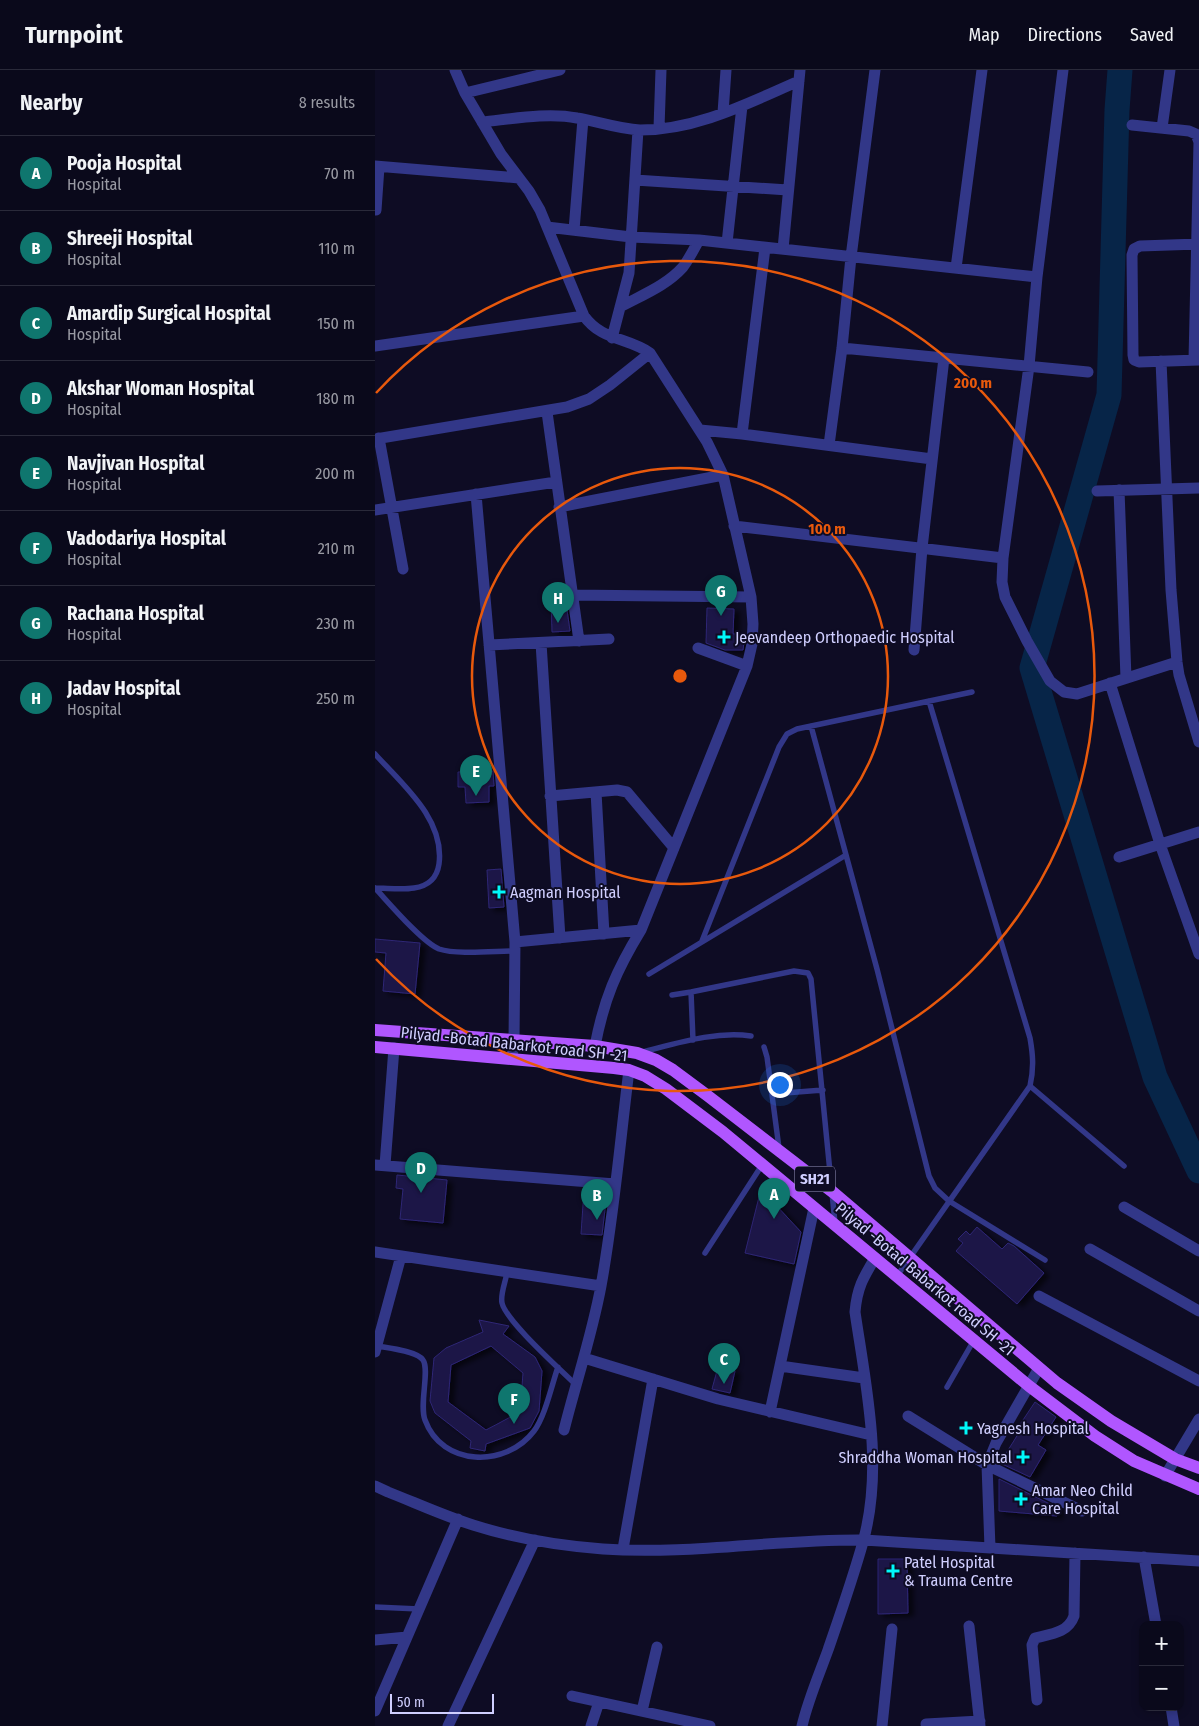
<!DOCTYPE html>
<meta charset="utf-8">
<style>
:root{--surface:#0a091b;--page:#131224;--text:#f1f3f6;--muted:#999aa3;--line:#2a2a3a;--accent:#0f766e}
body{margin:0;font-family:"Fira Sans Condensed",sans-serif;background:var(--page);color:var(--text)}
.controls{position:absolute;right:15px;bottom:15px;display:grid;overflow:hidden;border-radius:10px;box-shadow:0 2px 8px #0003}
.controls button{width:45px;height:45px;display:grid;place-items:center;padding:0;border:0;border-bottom:1px solid var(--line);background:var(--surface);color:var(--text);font:25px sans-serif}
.scale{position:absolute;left:15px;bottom:12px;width:104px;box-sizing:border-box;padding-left:5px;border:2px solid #d0cfff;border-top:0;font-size:14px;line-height:18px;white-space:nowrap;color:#d0cfff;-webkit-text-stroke:4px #0e0c24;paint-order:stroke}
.you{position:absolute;left:404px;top:1014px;width:18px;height:18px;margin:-12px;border:4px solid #fff;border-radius:50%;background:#1a73e8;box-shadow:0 0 0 8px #1a73e833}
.badge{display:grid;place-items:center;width:32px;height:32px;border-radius:50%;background:var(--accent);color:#fff;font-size:16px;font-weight:700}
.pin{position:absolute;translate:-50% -41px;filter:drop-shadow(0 1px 2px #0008)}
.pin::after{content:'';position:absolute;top:26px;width:18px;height:15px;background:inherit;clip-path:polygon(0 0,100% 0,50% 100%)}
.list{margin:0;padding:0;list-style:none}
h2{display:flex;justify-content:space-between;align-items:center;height:65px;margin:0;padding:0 20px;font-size:21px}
h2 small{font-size:16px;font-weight:400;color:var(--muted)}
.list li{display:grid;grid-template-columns:32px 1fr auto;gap:15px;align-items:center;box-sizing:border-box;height:75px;padding:0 20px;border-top:1px solid var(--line)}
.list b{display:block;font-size:19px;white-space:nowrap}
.list p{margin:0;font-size:16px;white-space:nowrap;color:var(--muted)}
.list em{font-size:16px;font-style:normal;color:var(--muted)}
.map{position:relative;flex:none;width:824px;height:1656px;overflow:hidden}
header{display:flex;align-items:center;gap:30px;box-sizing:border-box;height:70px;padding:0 25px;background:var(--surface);border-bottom:1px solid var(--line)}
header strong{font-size:24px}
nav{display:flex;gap:28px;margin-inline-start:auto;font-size:18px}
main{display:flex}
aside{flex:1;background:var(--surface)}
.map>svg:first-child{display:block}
</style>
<header>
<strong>Turnpoint</strong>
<nav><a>Map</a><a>Directions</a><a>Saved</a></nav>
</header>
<main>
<aside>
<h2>Nearby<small>8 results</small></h2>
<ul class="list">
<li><span class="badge">A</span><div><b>Pooja Hospital</b><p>Hospital</p></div><em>70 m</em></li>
<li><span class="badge">B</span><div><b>Shreeji Hospital</b><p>Hospital</p></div><em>110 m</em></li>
<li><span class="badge">C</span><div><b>Amardip Surgical Hospital</b><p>Hospital</p></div><em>150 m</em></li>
<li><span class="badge">D</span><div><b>Akshar Woman Hospital</b><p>Hospital</p></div><em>180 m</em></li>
<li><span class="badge">E</span><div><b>Navjivan Hospital</b><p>Hospital</p></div><em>200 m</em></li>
<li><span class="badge">F</span><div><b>Vadodariya Hospital</b><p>Hospital</p></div><em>210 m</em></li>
<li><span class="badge">G</span><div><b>Rachana Hospital</b><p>Hospital</p></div><em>230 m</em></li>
<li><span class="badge">H</span><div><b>Jadav Hospital</b><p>Hospital</p></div><em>250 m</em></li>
</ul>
</aside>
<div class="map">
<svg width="824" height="1656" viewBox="0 0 824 1656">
<defs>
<filter id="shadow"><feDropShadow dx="5.5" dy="3" stdDeviation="2.5" flood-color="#0009"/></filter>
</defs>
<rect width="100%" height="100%" fill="#0e0c24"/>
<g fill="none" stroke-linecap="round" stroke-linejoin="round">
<!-- river -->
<path stroke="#072548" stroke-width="25" d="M745,0l-3,40 -8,285 -77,273 123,409 44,94"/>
</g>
<!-- building -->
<path fill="#1b1647" stroke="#2e2675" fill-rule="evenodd" filter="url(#shadow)" d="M176,529h11v11h5l3,21 -18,1z
M332,538l27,1 -1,25h12l-2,16h-18l-19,-7z
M118,701l1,15h-5v16l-23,1 -1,-16h-7v-15z
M126,799l3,38 -15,1 -2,-38z
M0,869l45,4 -5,51 -32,-3 3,-38 -11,-1z
M22,1105l50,5 -4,43 -43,-4 3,-30 -7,-1z
M386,1119l40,43 -7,32 -49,-11z
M209,1120l23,2 -5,43 -21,-1z
M602,1157l25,22 6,-6 6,3 30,27 -27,31 -61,-53 7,-8 -5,-4 8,-8 4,4z
M104,1250l30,6 -6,8 32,23 7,14 -3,40 -9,17 -44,16 -1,7 -15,-3 1,-7 -36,-28 -5,-12 4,-43 12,-10 37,-16zM116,1276l32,27 -3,39 -34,18 -38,-28 3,-37z
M343,1297l17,4 -5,22 -18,-4z
M660,1332l21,15 -18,28 8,5 -16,27 -30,-14 20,-32 -3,-2z
M624,1409l59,29 -1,8 -58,-5z
M503,1489h29l1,54 -30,1z"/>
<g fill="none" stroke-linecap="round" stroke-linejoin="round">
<!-- service -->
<path stroke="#323788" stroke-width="5.5" d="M436,656l66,243 52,207 6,12 14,13 96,59
M0,684c27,30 70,65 64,110 -2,14 -11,22 -25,24 -12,2 -27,0 -39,0
M0,818c14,15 47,54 64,61 18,6 56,2 77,2
M327,871l77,-194 8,-13 10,-5 175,-37
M274,904l197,-119
M316,922l2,48
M297,925l19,-3 103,-21 14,2 3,6 24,244
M389,977l3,10 12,91
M267,982c36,-9 73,-21 109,-16
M655,1016l94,80
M397,1024l51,-4
M330,1183l57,-88
M132,1202c-1,9 -7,22 -5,31 4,18 58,66 73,81
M522,1206l133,-190c4,-18 3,-31 0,-48l-101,-337
M2,1276c11,2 40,5 46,14 7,10 -4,44 2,60 17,47 81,48 109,11 11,-14 18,-47 24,-64
M572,1317l27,-47
M0,1537l44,2"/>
<!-- minor -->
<path stroke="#323788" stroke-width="11" d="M80,0l10,23 36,61 28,37 11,19 44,106c18,25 43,21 66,37l57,89 16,33 28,122 2,27 -1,20 -5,22 -106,264c-25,41 -37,69 -46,116
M688,0l-26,207 -8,89 -26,192 -1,24 3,15 22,44 23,40 14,11 13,2 100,-32
M90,23l95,-23
M348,43l3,-43
M107,52c29,-3 66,-10 95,-4 20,3 41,11 63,12 57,0 108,-27 159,-49
M757,55l57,6 7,3 3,8 -5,218
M284,58l2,-58
M787,58l8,-58
M0,96l144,12
M260,110l153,10
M1,140l3,-43
M172,157l84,10 68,3 338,37
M199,160l9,-111
M352,173l15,-137
M824,174l-59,2 -6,3 -2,6 1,100 1,5 5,2 60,-2
M408,179l17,-179
M581,198l26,-198
M245,237c22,-12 46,-21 63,-40 6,-8 11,-18 16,-27
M237,268l17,-65 9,-143
M0,276l209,-30
M467,278l246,24
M786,291l10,229 6,72 2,13 20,67
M172,342l32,229
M325,360l42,4 190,25
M367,364l23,-186
M4,368l24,131
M0,369l192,-32 22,-8 21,-14 40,-32
M454,375l13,-97 9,-91 24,-187
M744,420l7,188
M722,421l102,-3
M101,424l39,448 -1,98 -2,19
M184,437l164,-32
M0,440l181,-28
M359,456l269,32
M197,525l179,2
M166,573l19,295
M114,575l120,-6
M323,578l49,18
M539,580l8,-102 22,-190
M735,613l50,161 39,110
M221,722l8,142
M175,726l67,-6 10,2 47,56
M744,787l80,-25
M140,872l126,-12
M0,1095l240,19
M10,1095l9,-117
M749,1137l75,44
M715,1179l109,62
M0,1182l226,34
M664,1226l160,85
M0,1282l26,-96
M209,1288l134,41 153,36
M405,1296l84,12
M395,1342l44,-204
M533,1346l79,49 95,46
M189,1360c12,-48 28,-95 37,-144 13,-71 19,-144 28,-216
M790,1406l34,-57
M0,1416l13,6c28,11 56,24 85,33 41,13 87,21 130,24 87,6 174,-10 261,-9l335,21
M615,1478l-3,-83 9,-22 43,-75
M248,1479l30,-170
M769,1487l12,68
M594,1556l11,100
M0,1570l32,-3
M197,1626l138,30
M662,1630l-5,-55 3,-7c16,-4 33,-5 39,-22l1,-63
M796,1637l3,19
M0,1641l83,-192
M267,1641l15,-64
M551,1654l54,-3
M73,1656l87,-186
M216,1656l8,-24
M427,1656c6,-26 17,-51 26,-76 12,-35 25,-72 35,-108 21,-75 3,-155 -8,-230 2,-24 8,-34 20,-54
M507,1656l10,-97"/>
<!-- primary -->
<path stroke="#b056ff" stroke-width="12" d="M0,960l220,16 42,7 19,7 17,10 35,26 126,97 223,190 54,38 64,38 24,9
M0,977l239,21 15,2 16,6 21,13 57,43 306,254 66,50 39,25 65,28"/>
</g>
<!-- distance rings -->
<g fill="none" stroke="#e8590c" stroke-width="2.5">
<circle cx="305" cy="606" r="208"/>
<path d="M1 323A415 415 0 1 1 1 889"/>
</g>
<!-- markers -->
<g fill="#00f9fa" stroke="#0e0c24" stroke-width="2">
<path d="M346.5 559.5h5v5h5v5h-5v5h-5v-5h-5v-5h5z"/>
<path d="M121.5 814.5h5v5h5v5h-5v5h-5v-5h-5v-5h5z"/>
<path d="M588.5 1350.5h5v5h5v5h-5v5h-5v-5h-5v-5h5z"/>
<path d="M645.5 1379.5h5v5h5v5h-5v5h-5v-5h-5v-5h5z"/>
<path d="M643.5 1421.5h5v5h5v5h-5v5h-5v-5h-5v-5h5z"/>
<path d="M515.5 1493.5h5v5h5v5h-5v5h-5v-5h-5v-5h5z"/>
</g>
<g text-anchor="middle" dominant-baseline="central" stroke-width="4" stroke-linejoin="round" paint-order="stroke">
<!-- shield labels -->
<rect fill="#0e0c24" stroke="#9694bd" stroke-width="1" x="420" y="1096.5" width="40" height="25" rx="4"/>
<g font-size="15" font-weight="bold" fill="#d0cfff">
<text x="440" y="1109">SH21</text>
</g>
<!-- poi labels -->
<g font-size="16" fill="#d0cfff" stroke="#0e0c24" text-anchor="start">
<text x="360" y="567">Jeevandeep Orthopaedic Hospital</text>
<text x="135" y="822">Aagman Hospital</text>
<text x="602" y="1358">Yagnesh Hospital</text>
<text x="637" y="1387" text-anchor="end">Shraddha Woman Hospital</text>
<text x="657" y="1420">Amar Neo Child<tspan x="657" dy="18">Care Hospital</tspan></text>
<text x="529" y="1492">Patel Hospital<tspan x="529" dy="18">&amp; Trauma Centre</tspan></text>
</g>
<!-- street labels -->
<g font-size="16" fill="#d0cfff" stroke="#0e0c24">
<text transform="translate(139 974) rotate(6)">Pilyad -Botad Babarkot road SH -21</text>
<text transform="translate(550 1209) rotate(40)">Pilyad -Botad Babarkot road SH -21</text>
</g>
</g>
<circle cx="305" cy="606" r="8" fill="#e8590c" stroke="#0e0c24" stroke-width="2.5"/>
<g font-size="15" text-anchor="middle" font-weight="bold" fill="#e8590c" stroke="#0e0c24" stroke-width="4" stroke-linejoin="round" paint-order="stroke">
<text x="598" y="318">200 m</text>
<text x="452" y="464">100 m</text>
</g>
</svg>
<div class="controls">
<button>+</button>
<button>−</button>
</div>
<div class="scale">50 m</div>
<div class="you"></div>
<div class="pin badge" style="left:399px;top:1149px">A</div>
<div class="pin badge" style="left:222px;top:1150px">B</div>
<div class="pin badge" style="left:349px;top:1314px">C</div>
<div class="pin badge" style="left:46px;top:1123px">D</div>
<div class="pin badge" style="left:101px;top:726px">E</div>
<div class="pin badge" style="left:139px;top:1354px">F</div>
<div class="pin badge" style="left:346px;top:546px">G</div>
<div class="pin badge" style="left:183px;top:553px">H</div>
</div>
</main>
